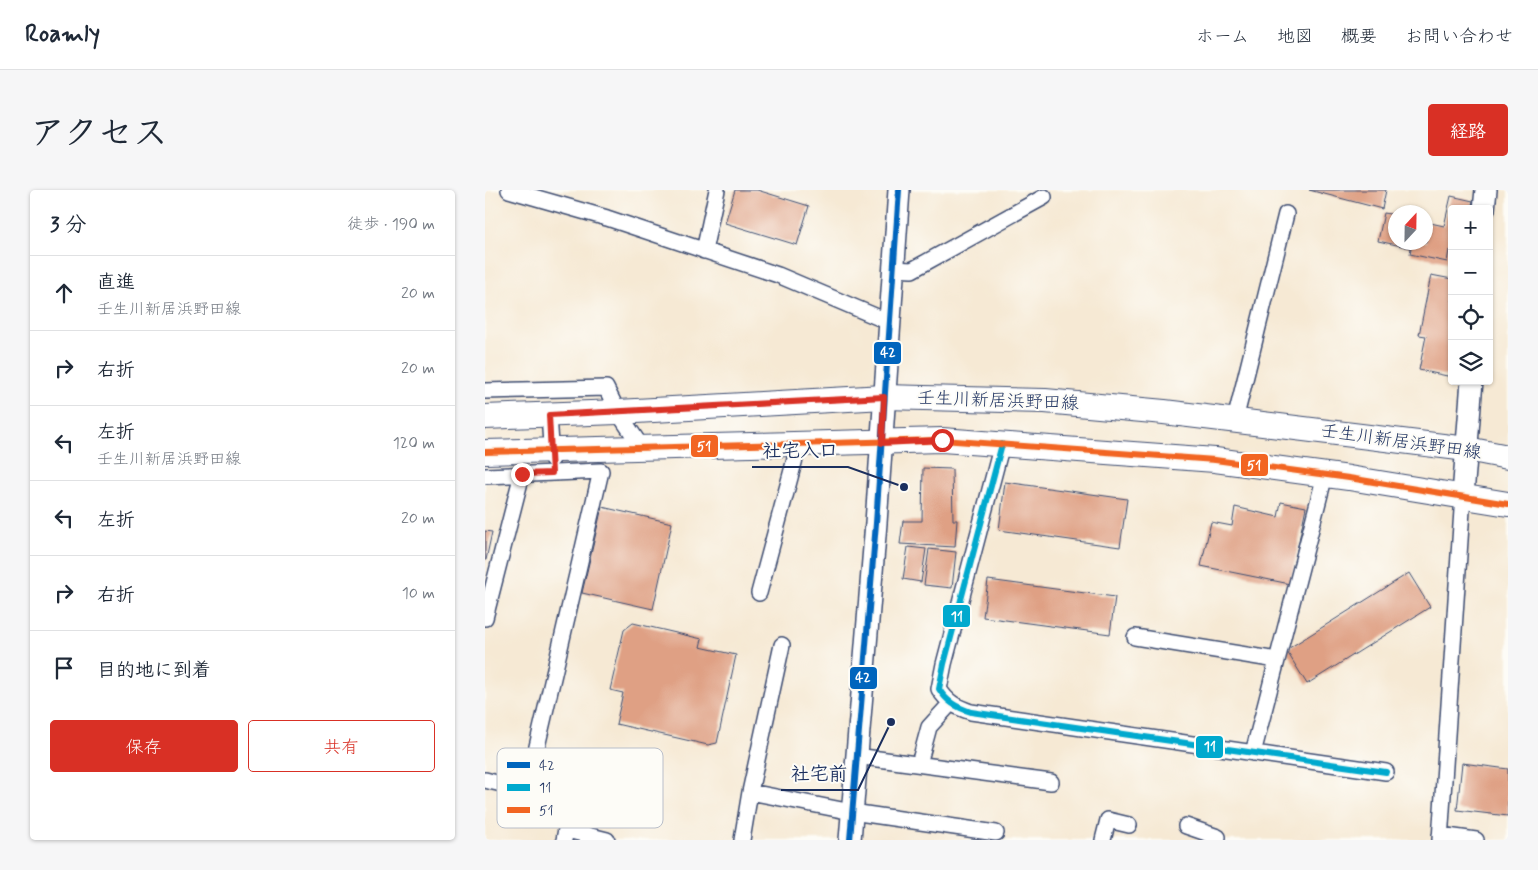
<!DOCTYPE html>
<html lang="ja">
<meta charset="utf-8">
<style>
:root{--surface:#fff;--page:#f6f6f7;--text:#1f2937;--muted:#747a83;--line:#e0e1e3;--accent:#d93025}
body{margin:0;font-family:Mynerve,"Klee One",sans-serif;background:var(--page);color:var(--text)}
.controls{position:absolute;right:15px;top:15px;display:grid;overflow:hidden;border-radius:5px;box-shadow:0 1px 4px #0004}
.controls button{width:45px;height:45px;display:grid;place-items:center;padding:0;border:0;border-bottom:1px solid var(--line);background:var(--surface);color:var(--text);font:25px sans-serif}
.compass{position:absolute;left:903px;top:15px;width:45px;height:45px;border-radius:50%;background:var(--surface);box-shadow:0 1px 4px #0004;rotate:22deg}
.stop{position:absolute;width:15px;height:15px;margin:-11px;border:4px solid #d93025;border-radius:50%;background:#fff}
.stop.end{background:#d93025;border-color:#fff;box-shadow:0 1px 5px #0008}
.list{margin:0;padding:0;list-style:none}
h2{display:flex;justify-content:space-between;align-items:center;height:65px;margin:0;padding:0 20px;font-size:21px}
h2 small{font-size:16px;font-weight:400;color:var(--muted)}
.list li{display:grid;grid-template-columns:32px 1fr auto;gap:15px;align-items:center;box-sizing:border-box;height:75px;padding:0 20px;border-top:1px solid var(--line)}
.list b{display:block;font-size:19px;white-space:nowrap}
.list p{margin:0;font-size:16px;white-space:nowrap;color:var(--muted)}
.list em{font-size:16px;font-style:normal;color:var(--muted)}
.actions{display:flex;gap:10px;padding:15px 20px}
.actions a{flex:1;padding:11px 0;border:1px solid var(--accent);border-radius:5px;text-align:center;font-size:18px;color:var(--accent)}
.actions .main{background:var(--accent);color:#fff}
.icon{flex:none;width:28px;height:28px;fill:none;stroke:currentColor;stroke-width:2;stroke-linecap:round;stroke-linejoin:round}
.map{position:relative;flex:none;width:1023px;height:650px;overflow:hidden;border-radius:5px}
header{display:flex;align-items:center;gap:30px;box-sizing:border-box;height:70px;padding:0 25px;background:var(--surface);border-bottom:1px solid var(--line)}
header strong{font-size:24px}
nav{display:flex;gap:28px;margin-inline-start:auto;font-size:18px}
.intro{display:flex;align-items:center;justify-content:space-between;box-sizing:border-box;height:120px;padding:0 30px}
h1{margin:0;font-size:35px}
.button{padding:12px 22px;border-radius:5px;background:var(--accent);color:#fff;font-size:18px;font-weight:700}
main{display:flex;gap:30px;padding:0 30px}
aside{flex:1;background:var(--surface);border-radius:5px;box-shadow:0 1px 4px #0004}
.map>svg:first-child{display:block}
</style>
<header>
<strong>Roamly</strong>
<nav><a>ホーム</a><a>地図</a><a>概要</a><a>お問い合わせ</a></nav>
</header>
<div class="intro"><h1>アクセス</h1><a class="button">経路</a></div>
<main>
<aside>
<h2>3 分<small>徒歩 · 190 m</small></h2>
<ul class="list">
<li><svg class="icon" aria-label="ahead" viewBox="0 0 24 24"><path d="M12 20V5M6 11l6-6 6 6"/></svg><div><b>直進</b><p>壬生川新居浜野田線</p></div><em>20 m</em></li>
<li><svg class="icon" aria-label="right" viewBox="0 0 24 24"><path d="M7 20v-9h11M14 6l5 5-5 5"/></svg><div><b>右折</b></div><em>20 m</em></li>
<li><svg class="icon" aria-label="left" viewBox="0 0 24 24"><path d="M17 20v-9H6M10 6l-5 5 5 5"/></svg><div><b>左折</b><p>壬生川新居浜野田線</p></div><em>120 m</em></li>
<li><svg class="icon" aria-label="left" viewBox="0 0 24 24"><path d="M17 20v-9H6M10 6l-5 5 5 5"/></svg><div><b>左折</b></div><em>20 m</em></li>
<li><svg class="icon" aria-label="right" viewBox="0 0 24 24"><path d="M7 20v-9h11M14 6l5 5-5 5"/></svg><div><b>右折</b></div><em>10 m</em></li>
<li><svg class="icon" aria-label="arrive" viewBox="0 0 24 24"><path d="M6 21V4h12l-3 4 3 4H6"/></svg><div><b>目的地に到着</b></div></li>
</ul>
<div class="actions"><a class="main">保存</a><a>共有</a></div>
</aside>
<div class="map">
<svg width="1023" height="650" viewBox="0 0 1023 650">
<rect width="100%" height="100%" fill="#fdfcf7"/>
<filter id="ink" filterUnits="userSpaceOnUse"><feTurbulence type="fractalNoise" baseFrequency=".02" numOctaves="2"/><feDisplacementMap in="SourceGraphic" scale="10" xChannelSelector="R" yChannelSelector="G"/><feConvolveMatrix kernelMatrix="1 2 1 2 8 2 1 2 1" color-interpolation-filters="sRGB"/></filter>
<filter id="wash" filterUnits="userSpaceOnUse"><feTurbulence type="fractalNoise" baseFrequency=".0096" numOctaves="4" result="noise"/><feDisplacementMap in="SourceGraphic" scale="20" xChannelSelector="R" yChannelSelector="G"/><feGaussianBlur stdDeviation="1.12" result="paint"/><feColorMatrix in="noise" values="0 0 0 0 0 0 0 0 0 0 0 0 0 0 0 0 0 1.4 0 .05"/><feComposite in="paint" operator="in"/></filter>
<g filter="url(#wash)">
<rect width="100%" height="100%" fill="#f6e9d4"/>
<g id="blocks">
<!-- building -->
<path fill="#dfa084" d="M250,0h22l52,16 -12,39 -72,-22z
M824,0h77l-4,19z
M966,6l22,5 -2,8h-19v42l-3,-1 -2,12 -37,-8 1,-6 -33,-7 6,-28 12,2v27h30v-20l18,4z
M946,85l21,4v98l-33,-7 7,-34 -7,-1z
M438,278l29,1 1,51h4l-2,27 -55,-3 3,-23h19z
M520,292l122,17 -7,48 -121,-17z
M796,312l25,5 -16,77 -89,-18 10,-44 21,4 3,-19 43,10z
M117,317l70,16 -19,86 -71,-16z
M0,341l7,1 -6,28h-1z
M423,357l18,2 -5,33 -18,-3z
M444,359l27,3 -4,36 -28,-3z
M924,383l21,34 -123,77 -21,-34z
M503,390l127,17 -5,37 -127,-17z
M148,433l69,16 -2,8 36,8 -19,88 -9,2 -92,-21 7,-31 -13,-3 14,-60z
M977,573l46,6v47l-51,-6z"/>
</g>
</g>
<g filter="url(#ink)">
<use href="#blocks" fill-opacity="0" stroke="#3c4b70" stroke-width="1"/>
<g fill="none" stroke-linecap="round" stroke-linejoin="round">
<!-- street casing -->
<g stroke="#3c4b70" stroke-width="18">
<path id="street" d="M24,0l98,28 171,57 111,47
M219,61l13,-61
M408,79l19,1 132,-73
M0,201l121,-3 12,24 24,36
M64,225l3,44
M750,230l51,-206
M517,254l-58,220 -5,25c8,13 17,18 32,23l415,60
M0,286l116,-5 -65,280
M274,403l40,-149
M0,428l37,-144
M650,447l142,23
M768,563l72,-278
M371,566l195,26
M434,574l10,-37 22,-24
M0,590c30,8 65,11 83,38l-4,22
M265,602l102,20 144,21
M701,636l32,11
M82,640l40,10
M955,645l36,5
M257,650l8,-48 32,-147
M618,650l5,-20 21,5
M955,650l23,-345"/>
</g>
<!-- secondary casing -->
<g stroke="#3c4b70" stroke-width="24">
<path id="secondary" d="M999,19l2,-19
M978,305l9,-114
M365,650l26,-317 23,-333"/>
</g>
<!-- primary casing -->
<g stroke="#3c4b70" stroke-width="26">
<path id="primary" d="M0,227l133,-5 266,-15 161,4 119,11 303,37 41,8
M0,262l457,-12 273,20 134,18 159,26"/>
</g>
<!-- street -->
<use href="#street" stroke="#fff" stroke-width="15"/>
<!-- secondary -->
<use href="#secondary" stroke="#fff" stroke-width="21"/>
<!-- primary -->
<use href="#primary" stroke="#fff" stroke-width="24"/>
<!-- bus-1 casing -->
<g stroke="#fdfcf7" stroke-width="10">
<path id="bus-1" d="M365,650l26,-317 23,-333"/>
</g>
<!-- bus-2 casing -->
<g stroke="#fdfcf7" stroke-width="10">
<path id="bus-2" d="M517,254l-58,220 -5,25c8,13 17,18 32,23l415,60"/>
</g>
<!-- bus-3 casing -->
<g stroke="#fdfcf7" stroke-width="10">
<path id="bus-3" d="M0,262l457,-12 273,20 134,18 159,26"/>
</g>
<!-- bus-1 -->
<use href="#bus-1" stroke="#0065bd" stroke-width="6"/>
<!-- bus-2 -->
<use href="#bus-2" stroke="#00a9ce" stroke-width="6"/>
<!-- bus-3 -->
<use href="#bus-3" stroke="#f26522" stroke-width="6"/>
</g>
</g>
<g fill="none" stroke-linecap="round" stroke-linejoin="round" filter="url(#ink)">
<!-- route -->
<path stroke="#d93025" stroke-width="6" d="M37,284l30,-1 -3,-58 335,-18 -2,46 60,-3"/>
</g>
<g text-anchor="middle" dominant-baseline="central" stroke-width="4" stroke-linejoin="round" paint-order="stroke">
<!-- street labels -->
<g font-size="18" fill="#1b2f5e" stroke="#fdfcf7">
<text transform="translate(513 211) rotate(2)">壬生川新居浜野田線</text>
<text transform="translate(916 252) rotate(8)">壬生川新居浜野田線</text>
</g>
</g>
<!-- legend -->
<rect x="12" y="558" width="166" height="80" rx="8" fill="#fdfcf7" stroke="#b9bec9" stroke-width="1"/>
<rect x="22" y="572" width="23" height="6" fill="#0065bd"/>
<rect x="22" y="594" width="23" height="7" fill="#00a9ce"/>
<rect x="22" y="617" width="23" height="6" fill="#f26522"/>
<g font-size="14" fill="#1b2f5e">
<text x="54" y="580">42</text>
<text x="54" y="602">11</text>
<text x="54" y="625">51</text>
</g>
<!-- callouts -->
<path fill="none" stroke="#1b2f5e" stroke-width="2" d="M419 297L363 277H267M406 532L373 600H296"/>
<g fill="#1b2f5e" stroke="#fdfcf7" stroke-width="2">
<circle cx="419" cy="297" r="5"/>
<circle cx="406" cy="532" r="5"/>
</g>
<g font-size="19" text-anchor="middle" font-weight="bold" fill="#1b2f5e" stroke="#fdfcf7" stroke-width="4" stroke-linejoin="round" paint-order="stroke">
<text x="315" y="267">社宅入口</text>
<text x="334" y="590">社宅前</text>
</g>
<g stroke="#fdfcf7" stroke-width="2">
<rect x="388" y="151" width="29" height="24" rx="5" fill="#0065bd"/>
<rect x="205" y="244" width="29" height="24" rx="5" fill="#f26522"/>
<rect x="755" y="263" width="29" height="24" rx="5" fill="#f26522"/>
<rect x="457" y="414" width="29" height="24" rx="5" fill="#00a9ce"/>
<rect x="364" y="476" width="29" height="24" rx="5" fill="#0065bd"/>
<rect x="710" y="545" width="29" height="24" rx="5" fill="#00a9ce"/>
</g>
<g font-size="14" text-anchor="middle" font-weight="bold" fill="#fff">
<text x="403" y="167">42</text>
<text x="219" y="261">51</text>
<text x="769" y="280">51</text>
<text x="472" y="431">11</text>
<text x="378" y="492">42</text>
<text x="725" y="561">11</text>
</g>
</svg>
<div class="controls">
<button>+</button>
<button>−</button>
<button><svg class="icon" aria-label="locate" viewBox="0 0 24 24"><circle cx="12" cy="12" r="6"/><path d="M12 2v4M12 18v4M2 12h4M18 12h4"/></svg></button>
<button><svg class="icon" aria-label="layers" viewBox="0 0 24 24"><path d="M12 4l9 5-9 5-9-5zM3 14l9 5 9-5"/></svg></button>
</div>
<svg class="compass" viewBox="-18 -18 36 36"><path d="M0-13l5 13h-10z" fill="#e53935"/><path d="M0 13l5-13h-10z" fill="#747a83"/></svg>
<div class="stop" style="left:457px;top:250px"></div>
<div class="stop end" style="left:37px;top:284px"></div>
</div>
</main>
